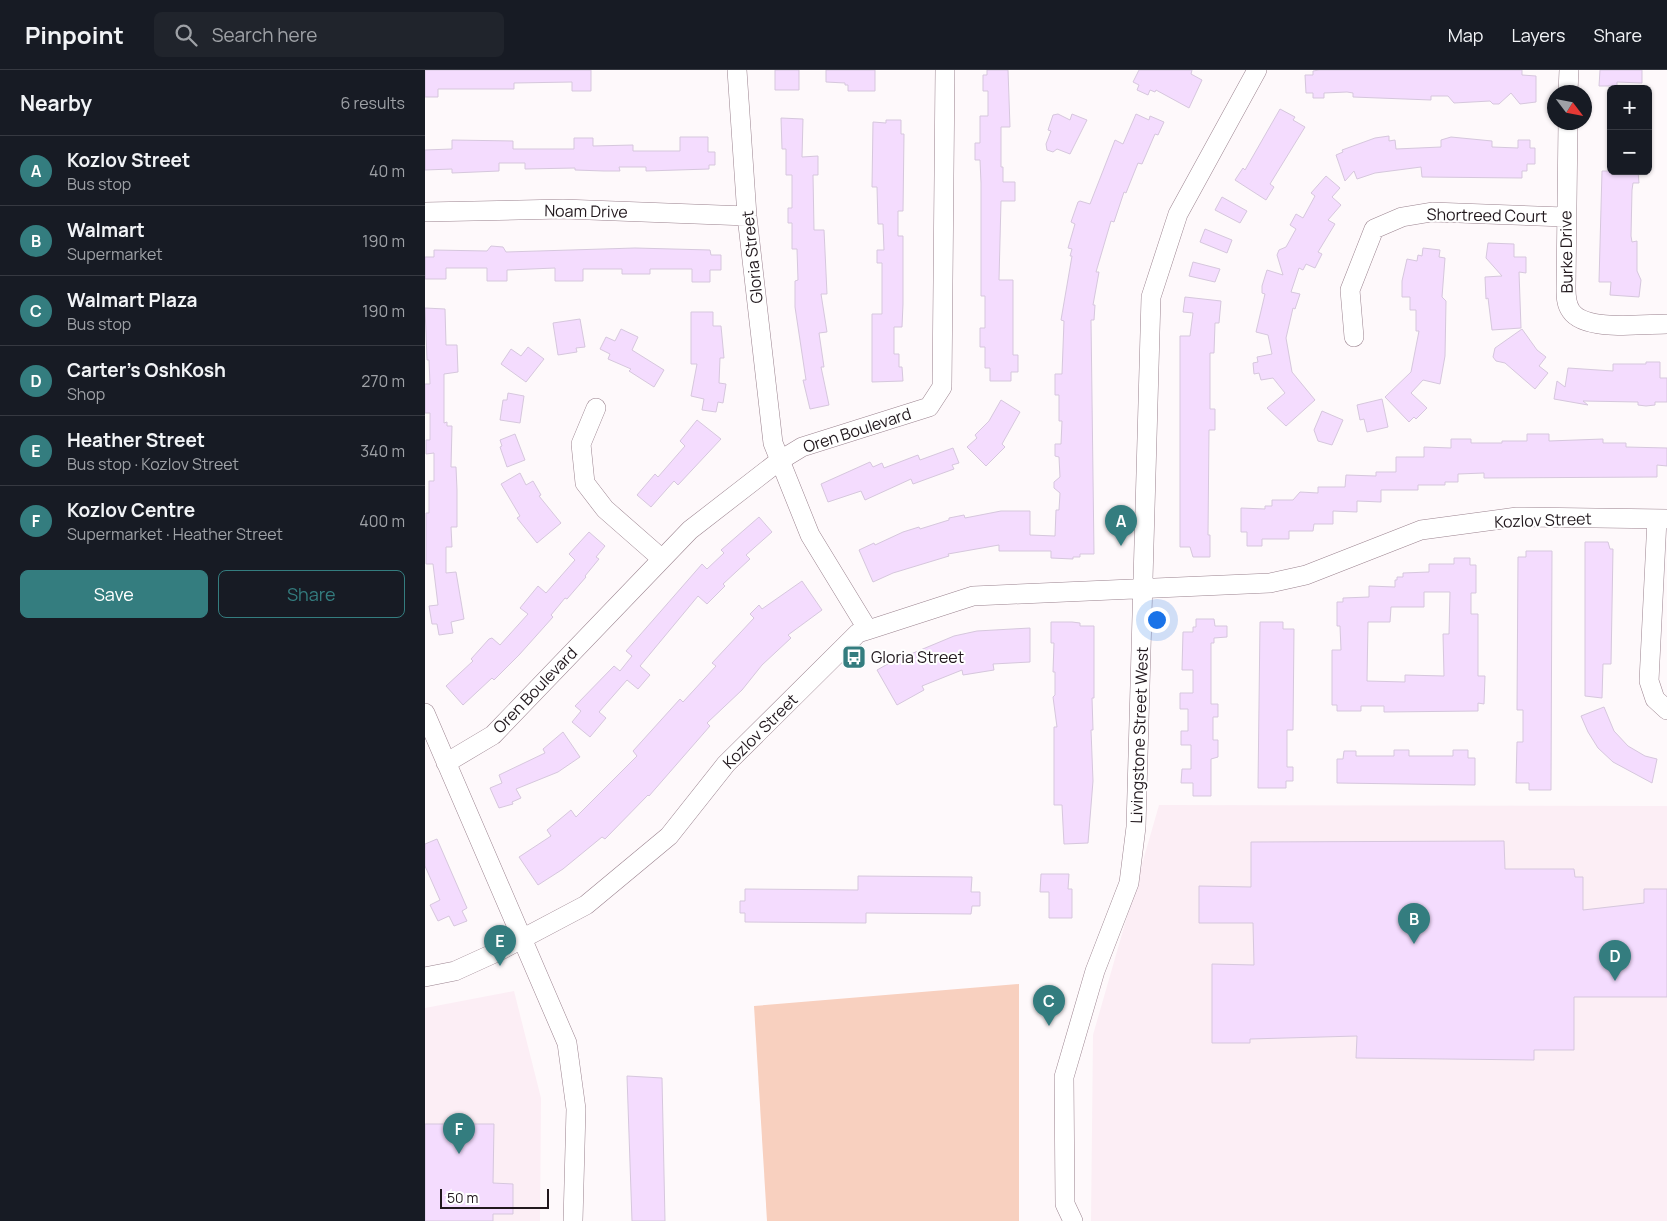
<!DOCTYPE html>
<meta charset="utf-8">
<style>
:root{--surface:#171b24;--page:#20242c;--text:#f1f3f6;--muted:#9ea1a6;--line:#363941;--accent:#347d7f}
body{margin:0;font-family:Manrope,sans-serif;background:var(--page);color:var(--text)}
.controls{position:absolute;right:15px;top:15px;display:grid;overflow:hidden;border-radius:8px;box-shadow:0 1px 4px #0004}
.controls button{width:45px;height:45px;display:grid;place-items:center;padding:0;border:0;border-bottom:1px solid var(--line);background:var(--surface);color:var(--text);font:25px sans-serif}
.compass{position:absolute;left:1122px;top:15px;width:45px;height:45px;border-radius:50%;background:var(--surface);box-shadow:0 1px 4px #0004;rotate:122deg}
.scale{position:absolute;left:15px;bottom:12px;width:109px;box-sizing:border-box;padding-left:5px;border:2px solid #21181d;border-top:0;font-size:14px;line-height:18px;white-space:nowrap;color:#21181d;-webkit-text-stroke:4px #fff;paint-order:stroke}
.you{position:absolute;left:731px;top:549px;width:18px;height:18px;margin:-12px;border:4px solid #fff;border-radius:50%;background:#1a73e8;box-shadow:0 0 0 8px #1a73e833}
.badge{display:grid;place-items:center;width:32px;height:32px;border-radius:50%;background:var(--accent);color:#fff;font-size:16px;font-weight:700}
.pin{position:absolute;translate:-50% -41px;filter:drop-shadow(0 1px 2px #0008)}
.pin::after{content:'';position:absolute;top:26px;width:18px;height:15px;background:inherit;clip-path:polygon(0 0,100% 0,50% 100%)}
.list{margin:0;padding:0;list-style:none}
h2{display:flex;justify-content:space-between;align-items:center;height:65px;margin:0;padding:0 20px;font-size:21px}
h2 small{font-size:16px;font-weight:400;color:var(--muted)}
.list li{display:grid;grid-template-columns:32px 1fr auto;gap:15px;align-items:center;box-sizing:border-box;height:70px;padding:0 20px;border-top:1px solid var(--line)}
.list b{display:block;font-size:19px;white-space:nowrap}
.list p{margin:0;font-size:16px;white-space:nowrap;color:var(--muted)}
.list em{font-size:16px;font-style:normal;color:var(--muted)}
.actions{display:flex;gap:10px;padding:15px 20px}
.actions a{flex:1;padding:11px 0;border:1px solid var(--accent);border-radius:8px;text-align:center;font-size:18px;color:var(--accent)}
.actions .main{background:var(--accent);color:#fff}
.icon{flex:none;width:28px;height:28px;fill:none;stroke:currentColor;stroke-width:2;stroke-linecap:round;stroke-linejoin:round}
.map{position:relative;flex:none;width:1242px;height:1151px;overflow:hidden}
header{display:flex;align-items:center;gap:30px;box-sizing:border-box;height:70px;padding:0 25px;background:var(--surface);border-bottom:1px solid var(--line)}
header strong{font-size:24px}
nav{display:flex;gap:28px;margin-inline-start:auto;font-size:18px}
.search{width:350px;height:45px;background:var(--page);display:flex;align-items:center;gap:12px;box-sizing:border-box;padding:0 18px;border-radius:8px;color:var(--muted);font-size:19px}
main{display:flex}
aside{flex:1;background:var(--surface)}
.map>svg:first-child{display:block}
</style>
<header>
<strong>Pinpoint</strong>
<div class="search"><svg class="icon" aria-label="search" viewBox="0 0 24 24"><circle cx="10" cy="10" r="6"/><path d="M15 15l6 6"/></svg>Search here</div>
<nav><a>Map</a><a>Layers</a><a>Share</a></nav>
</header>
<main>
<aside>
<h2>Nearby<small>6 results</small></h2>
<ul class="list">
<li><span class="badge">A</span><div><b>Kozlov Street</b><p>Bus stop</p></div><em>40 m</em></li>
<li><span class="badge">B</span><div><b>Walmart</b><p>Supermarket</p></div><em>190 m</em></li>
<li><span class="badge">C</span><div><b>Walmart Plaza</b><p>Bus stop</p></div><em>190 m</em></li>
<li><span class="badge">D</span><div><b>Carter's OshKosh</b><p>Shop</p></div><em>270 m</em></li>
<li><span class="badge">E</span><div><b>Heather Street</b><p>Bus stop · Kozlov Street</p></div><em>340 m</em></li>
<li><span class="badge">F</span><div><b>Kozlov Centre</b><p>Supermarket · Heather Street</p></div><em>400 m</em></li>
</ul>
<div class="actions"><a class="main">Save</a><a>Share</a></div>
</aside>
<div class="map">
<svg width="1242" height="1151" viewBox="0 0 1242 1151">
<rect width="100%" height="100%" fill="#fef9fb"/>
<!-- built -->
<path fill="#fceef5" d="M734,735l508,1v415h-576l2,-186z
M89,921l27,107 -1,123h-115v-213z"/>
<!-- green -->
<path fill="#f8d0bf" d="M594,914v237h-252l-13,-215z"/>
<!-- building -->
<path fill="#f4dcfe" stroke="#d6c7dd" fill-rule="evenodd" d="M0,0h166v21h-19v-9l-58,1v6h-76v8h-13z
M350,0h24v20h-24z
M401,0h49v21h-27v-6h-3v-2l-19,-1z
M562,0h21l2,57h-9v40h2v15h12v19h-14l-2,79h14v75h5v17h-7v9h-21v-13h-5v-21h-5v-19h5v-32h-4v-113l-1,-23h-5v-17h5v-27h8v-25h-5v-16h4z
M714,0h53l-1,4 11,6 -13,28 -33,-18 -1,2 -5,-2 -2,5 -11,-5 2,-5 -6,-3z
M894,0h203v5l14,1v26l-16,2 -9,-11 -12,11h-6l-3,-3 -36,2 -6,-7h-17v4l-78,-3v-4l-6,-1 -23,1v5h-11v-5h-7l-1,-18h8v-4z
M1175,0h42v13l-25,-1v4h-18z
M855,39l15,8 -2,3 12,7 -35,57 4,3 -8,13 -31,-20 8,-12 2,2z
M633,44l12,6 2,-6 15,6 -17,34 -13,-5 -4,3 -6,-2 -1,-6 5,-13 -3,-1 5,-15z
M711,44l13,6 1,-4 14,6 -6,13 -3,-1 -13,30 -4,-1 -12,30 -2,-1 -10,30 -3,-1 -15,51h3l-6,33h2l-1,15h-3l3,234h-14v3h-7v2l-22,-1v-7h-52v-6l-51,9 1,2 -56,17 -20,9 -14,-32 15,-7 1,2 28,-13 16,-5 1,2 29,-9v-2l15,-3 1,3 36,-7h29v24l25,1 1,-26h3l1,-17 -6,-5v-6l6,-5 -1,-20 -4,-1v-12h6l1,-23h-3v-26h-4v-21h7l2,-53 -3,-1 11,-64h-2l2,-7 -4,-1 7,-24 -4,-2 7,-20 2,-1 10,3 25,-64 8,4z
M356,48l22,1 -1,38 16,-1v19h-5l1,55h10l3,64h-6l6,38 -8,1 5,34h-3l8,38 -19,4 -7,-29h3l-11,-73v-26l3,-1 -1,-31h-5v-26h-4v-15h4v-33h-6v-26h-4z
M461,50h15v14h3l-1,77h-5v25h5v68l-1,23h-8v27h5v13h3l1,14 -31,1v-68h10v-51h-5v-13h7l-1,-26h-5l-1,-37h-5l1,-65 13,1z
M964,66v5l6,-1 1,9 45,-2v-7l10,-3 41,4v6l26,1v-8h12v8h5v16h-8v7h-5v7l-100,-1 -1,-10 -46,6 -18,6 -3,-8 -9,10 -9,-26 7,-3 -1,-2 33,-12z
M255,67h28v15h7v13h-6v4l-63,2v-4h-27l1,4h-16l-29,-1v-2l-50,1v-6h-26v8l-47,2v-4l-27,1v-20l27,-1v-9l61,1v8h61v-11h19v8l40,-1v6h47z
M1177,101h36l1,12h-6l-1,7 -1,46 1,6 5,-1v30l4,9 -2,17 -29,-2 1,-13h-12z
M901,106l14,12 -8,9 9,8 -13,15 7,4 -17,28 4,2 -7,14 -9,-4 -3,6 -4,-2 -8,24 9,2 -5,15 -2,-1 -7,30 6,34 23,28 -29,26 -19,-18 18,-15 -12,-15 -12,2 -2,-7 -5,1 -1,-11 5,-1 -1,-5 15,-3 -4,-19 -12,-3 9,-38 -3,-1v-7l5,-16 16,5 -6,-20 2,-5 7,-3 10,-18 -6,-4 6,-11 7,4 12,-22 -4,-3z
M797,127l25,14 -7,12 -25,-13z
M780,159l27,11 -5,13 -27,-11z
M1063,173l26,1v13h12v16l-7,-1 2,56 -29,2 -4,-32 -2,1 -1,-22 17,-1 -16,-18z
M66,176l12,1 3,5 129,-4 75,2 1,5h10v15h-11v12h-18v-13h-42v5h-28v-5h-39v12h-28v-13l-48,2v11h-20v-13h-41v11h-21v-22h9v-7l53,1z
M998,178l17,2 -1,7 6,1 -3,39 4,4 -1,55 -5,28 -17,-4 -12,13 16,15 -11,11 -2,-2 -5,5 -24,-25 26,-25 8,-41h-3v-21h-6v-13h-8v-16l5,-22 10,2 1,-6 4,1z
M768,192l27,7 -5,13 -26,-6z
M760,227l36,4 -2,22h-4l-1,30h-4v56h5v21h-6l-1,105h2v22h-17l-3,-10h-10v-211h10l3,-23 -10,-1z
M0,238l20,1 1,36h11l1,27 -14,2v49l3,-1v4h5l-1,41h5l1,23v37h-6l1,20h-6v26l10,-1 8,47 -13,3 2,11 -14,2 -2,-11h-5l-3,-18 9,-1 -5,-41h-7v-51h3v-32h5v-28l-8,1v-14h4v-27h-5v-29h5l-1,-24h-2z
M266,242h22v14h8l3,32h-4l-1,25 7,1 -3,19 -5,-1 -2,10 -14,-2 2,-11 -13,-3 6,-32h-6z
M155,249l5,28 -9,1 1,4 -19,3 -5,-32z
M196,259l17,8 -6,13 32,20 -10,17 -25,-16 2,-2 -23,-10 2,-5 -10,-5 6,-12 9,4z
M1097,259l15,21 9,7 -7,9 9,7 -13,16 -30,-26 -9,-2 -3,-4 2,-9z
M103,277l16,12 -18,23 -25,-18 10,-15 10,7z
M1221,292h14v16h7v24h-12v3l-9,1 -8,-1v-3l-55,-1 5,4 -34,-6 3,-18 8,6 3,-19 45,3v-7h33z
M83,323l16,3 -4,27 -20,-3 3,-20h4z
M957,329l6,28 -21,5 -3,-13 -4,1 -3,-15z
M576,330l19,12 -18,32 3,3 -19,19 -19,-19 10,-9 -2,-3 14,-14z
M897,341l21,9 -11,25 -14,-4 -4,-11z
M272,350l24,19 -43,46 -4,-4 -23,26 -14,-12 18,-21 3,3 27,-31 -5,-5z
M90,364l10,26 -18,7 -7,-20 2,-1 -2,-6z
M1102,364h22v7l54,-2v4h23v4l41,1v18l-10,-1v12l-173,1v-5l-26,1v8h-13v3h-27v5h-37v12l-24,-1v11l-24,-1v13h-19l-1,7h-24v8h-27v7h-15v-14h-6v-24l24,1v-3h7v-6h21l7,-8 18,1v-6h27l1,-12 30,1v-4h20v-15h28v-10l27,1v-9h20v4h31v-2h25z
M528,378l6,15 -7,2 2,4 -41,15 -2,-5 -46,21 -4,-9 -33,11 -7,-18 49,-22 3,5 9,-4 2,5 34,-13 2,5z
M95,403l6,12 7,-4 8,14 -2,1 22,27 -24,20 -20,-25 3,-2 -19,-32z
M334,447l13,15 -26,23 4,4 -27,25 2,2 -18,18 -9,-8 -58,70 10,9 -12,14 -11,-9 -28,32 7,6 -16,19 -18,-15 9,-11 -6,-5 39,-40 6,5 12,-15 -6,-5 76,-87 5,5 17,-16 -3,-3z
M164,462l16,14 -9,11 3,2 -14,17 1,1 -19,22 -2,-1 -14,17 2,2 -34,38 -25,25 -2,-2 -29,27 -17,-19 27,-25 -2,-2 18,-20 3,-1 8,7 28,-31 -8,-6 18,-22 8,7 29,-33 -6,-6z
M1160,472h23l2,7h3l-2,115h-8l-1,34 -17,-2z
M1101,481h26l-1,239h-22v-7h-13l1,-41h6v-32h-6l1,-153h8z
M1029,488h16v7h6v28h-5v21h7v62h7l-1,28 -6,-1v8l-94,1v-6h-23v5h-24v-6h-5v-55h9l-1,-24h-3v-24h6v-4l26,-1v-11l26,1v-7h2v-3h6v-4l26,-1v-8h25zM999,522h26l-1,42h-6l1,42 -39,-1v7l-38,-1 1,-59h22l1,-15h33z
M377,511l20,29 -34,25 3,3 -29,27 -20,25 -35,33 3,3 -61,70 -1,-1 -43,44 -3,-2 -39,32 -25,16 -19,-28 32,-21 -4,-6 24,-20 5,7 61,-61 -4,-5 47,-52 3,3 33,-36 -4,-3 42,-45 -4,-4 9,-9 3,4z
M771,549h18l1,7h12v11l-13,1v5h-3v61h7v13h-5v23h5v17l-7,2v37h-18v-13h-12l1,-14h9v-24h-10v-14h7v-22h-8v-16h13v-23h-11l1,-38h10v-5h3z
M626,552h21l8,1v3h14v72h-2l1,32h-2l2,51 -5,62 -24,1 -2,-39h-8v-78h3l-4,-30 2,-2v-23h-2l1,-29h-3z
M835,552h23v7h11l-1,101h-6v37h6v14h-7v7h-28z
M605,558v34l-37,2 1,6 -31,5 -1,-5 -40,16 2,4 -27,15 -20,-35 27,-15 2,1 48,-20 23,-5z
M1179,637l10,24 14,15 17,10 12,3 -5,24 -39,-21 -15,-14 -10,-16 -7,-16z
M138,662l17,25 -22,15 -42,17 5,9 -9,4 1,2 -14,4 -9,-20 12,-5 -3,-8 46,-22 -2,-4z
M969,680h15v6h44v-6h15v8h7v27l-138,-2v-24h6l1,-8h12v5h38z
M12,769l30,69 -5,3 5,10 -13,5 -5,-10 -11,5 -8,-16 10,-5 -15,-34v-22z
M1079,771l1,28h69l1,8h8v33l61,-7v-14h23v108h-93v53h-40v10l-178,-2 1,-22 -107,3v4h-38v-79l42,1 -1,-42h-54v-37l52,1v-45z
M616,804h28l-1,15h4v29h-23v-26h-9z
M433,806l114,1 -1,15h9v14h-8l-1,8 -105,-1v10l-121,-1v-9h-5v-12h5v-12l113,1z
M202,1006l35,2 3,143h-33z
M0,1054h69l-1,59 20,1v30h-20v7h-68z"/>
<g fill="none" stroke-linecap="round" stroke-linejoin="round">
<!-- minor casing -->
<g stroke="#9b838f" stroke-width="20">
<path id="minor" d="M312,0l10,146 26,227 37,92 58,95
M1143,22l1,-22
M1143,52l-2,166c0,8 0,16 5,23 14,21 73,13 96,13
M0,142l138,-3 184,7
M929,267l-4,-47 24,-61 28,-12 30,-5 133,5
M171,338l-15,36 4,39 20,26 57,50
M1232,449l-8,162 6,18 12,11
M0,643l142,330 9,66 -3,112
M21,693l47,-28 197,-205 89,-69 23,-14 127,-40 13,-20 3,-317
M0,907l30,-6 44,-20 87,-46 83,-69 57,-72 132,-131 10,-3 105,-34 297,-13 36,-8 115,-45 96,-13 150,2
M648,1151l-8,-17 -1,-127 31,-106 34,-88 7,-56 15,-530 27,-83 79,-144"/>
</g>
<!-- minor -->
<use href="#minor" stroke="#fff" stroke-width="19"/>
</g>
<!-- icons -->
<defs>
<g id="bus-square" transform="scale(1.25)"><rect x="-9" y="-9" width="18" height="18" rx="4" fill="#347d7f" stroke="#fff"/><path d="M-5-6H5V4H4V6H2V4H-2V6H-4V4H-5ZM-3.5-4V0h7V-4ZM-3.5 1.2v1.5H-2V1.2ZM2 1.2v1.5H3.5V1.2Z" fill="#fff"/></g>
</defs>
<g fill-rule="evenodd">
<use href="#bus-square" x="429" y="587"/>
</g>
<g text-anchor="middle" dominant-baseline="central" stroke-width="4" stroke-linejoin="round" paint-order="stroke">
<!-- street labels -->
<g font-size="16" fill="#21181d" stroke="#fff">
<text transform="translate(161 141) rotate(1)">Noam Drive</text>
<text transform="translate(1062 145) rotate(1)">Shortreed Court</text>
<text transform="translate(1141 182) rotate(-91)">Burke Drive</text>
<text transform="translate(327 187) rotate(-96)">Gloria Street</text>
<text transform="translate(432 360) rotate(-18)">Oren Boulevard</text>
<text transform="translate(1118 450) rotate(-2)">Kozlov Street</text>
<text transform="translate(110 620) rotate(-46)">Oren Boulevard</text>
<text transform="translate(335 661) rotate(-45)">Kozlov Street</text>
<text transform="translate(714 665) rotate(-88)">Livingstone Street West</text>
</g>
<!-- poi labels -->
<g font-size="16" fill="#21181d" stroke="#fff" text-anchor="start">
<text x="446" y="587">Gloria Street</text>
</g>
</g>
</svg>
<div class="controls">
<button>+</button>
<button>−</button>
</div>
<svg class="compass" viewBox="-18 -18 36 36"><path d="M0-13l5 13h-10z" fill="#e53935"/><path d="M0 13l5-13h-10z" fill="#9ea1a6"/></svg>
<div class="scale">50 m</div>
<div class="you"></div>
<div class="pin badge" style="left:696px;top:476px">A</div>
<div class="pin badge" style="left:989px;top:874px">B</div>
<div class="pin badge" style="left:624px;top:956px">C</div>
<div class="pin badge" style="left:1190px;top:911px">D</div>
<div class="pin badge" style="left:75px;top:896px">E</div>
<div class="pin badge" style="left:34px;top:1084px">F</div>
</div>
</main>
